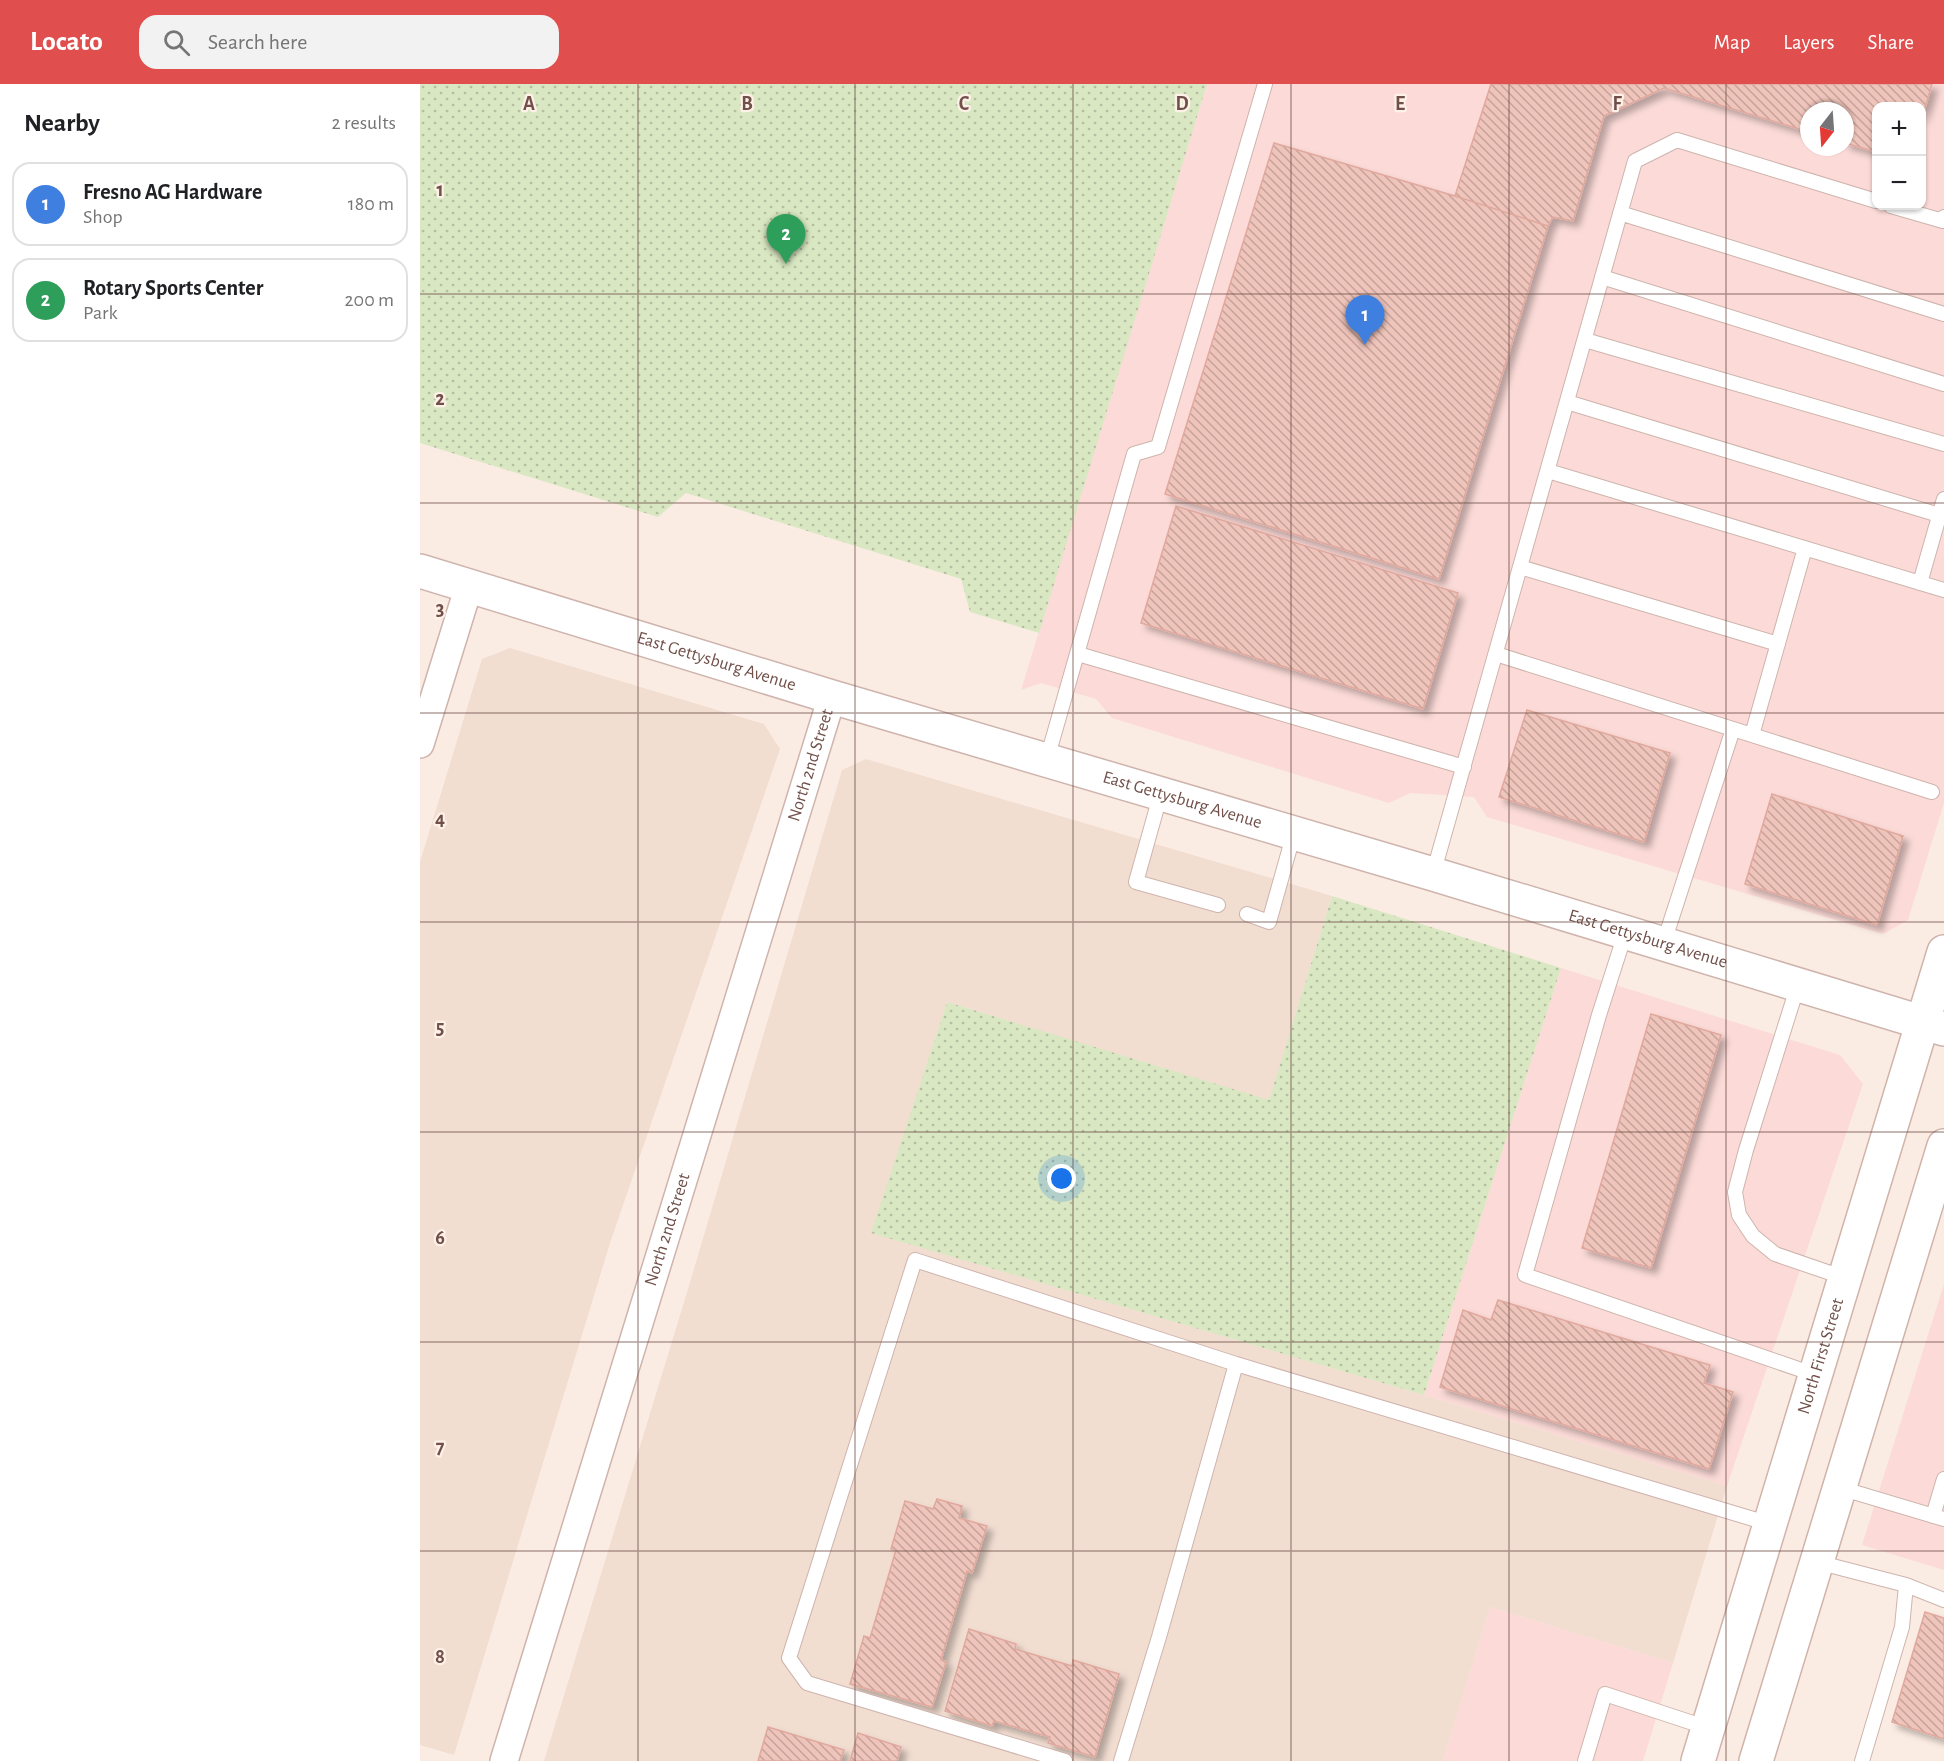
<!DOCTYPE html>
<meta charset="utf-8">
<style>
:root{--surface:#fff;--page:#f2f2f2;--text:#202124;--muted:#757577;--line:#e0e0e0;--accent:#e04e4d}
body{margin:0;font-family:"Alegreya Sans",sans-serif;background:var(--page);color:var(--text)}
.controls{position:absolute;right:18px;top:18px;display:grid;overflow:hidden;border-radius:12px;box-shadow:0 2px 4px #0004}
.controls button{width:54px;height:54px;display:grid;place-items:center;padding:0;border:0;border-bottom:2px solid var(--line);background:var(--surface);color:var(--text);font:30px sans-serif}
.compass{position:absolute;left:1380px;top:18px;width:54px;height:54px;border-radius:50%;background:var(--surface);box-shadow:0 2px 4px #0004;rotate:197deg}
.you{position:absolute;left:642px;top:1095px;width:21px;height:21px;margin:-15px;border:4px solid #fff;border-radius:50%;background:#1a73e8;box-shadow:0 0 0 9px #1a73e833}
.badge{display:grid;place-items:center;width:39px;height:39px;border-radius:50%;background:var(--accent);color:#fff;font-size:20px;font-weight:700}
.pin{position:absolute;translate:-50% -50px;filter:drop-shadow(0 2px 3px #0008)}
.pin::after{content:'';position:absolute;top:32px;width:21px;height:18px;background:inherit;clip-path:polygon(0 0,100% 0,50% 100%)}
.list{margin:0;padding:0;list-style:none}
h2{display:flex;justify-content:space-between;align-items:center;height:78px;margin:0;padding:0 24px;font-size:26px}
h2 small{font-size:20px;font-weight:400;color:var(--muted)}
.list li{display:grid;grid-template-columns:39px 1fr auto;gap:18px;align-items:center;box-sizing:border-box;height:84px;margin:0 12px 12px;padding:0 12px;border:2px solid var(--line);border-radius:18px}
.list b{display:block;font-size:22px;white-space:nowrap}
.list p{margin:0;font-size:20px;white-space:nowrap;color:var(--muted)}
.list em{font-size:20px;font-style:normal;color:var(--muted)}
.icon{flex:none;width:33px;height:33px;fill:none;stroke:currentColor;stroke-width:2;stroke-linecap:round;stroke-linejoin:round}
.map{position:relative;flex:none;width:1524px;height:1677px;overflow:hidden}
header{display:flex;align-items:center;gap:36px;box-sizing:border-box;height:84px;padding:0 30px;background:var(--accent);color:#fff}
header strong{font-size:28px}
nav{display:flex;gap:33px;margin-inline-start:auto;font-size:21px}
.search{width:420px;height:54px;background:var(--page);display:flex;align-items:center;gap:15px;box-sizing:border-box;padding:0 21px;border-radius:18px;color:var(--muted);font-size:22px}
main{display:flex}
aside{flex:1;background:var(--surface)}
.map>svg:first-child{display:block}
</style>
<header>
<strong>Locato</strong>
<div class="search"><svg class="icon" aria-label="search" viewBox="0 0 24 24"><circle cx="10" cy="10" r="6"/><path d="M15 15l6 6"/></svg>Search here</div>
<nav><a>Map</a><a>Layers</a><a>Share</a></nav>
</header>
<main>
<aside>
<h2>Nearby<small>2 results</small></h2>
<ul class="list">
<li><span class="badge" style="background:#3f7fe0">1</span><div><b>Fresno AG Hardware</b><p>Shop</p></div><em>180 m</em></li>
<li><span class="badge" style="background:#2e9e5b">2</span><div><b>Rotary Sports Center</b><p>Park</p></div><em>200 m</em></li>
</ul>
</aside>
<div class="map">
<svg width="1524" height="1677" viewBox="0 0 1524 1677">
<defs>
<pattern id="green-dots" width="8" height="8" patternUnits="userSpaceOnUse" patternTransform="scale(1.5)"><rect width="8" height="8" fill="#d9e8c2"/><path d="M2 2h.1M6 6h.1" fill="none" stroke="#b4bea0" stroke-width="1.8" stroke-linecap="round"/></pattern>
<pattern id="building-back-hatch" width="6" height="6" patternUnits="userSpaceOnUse" patternTransform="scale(1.5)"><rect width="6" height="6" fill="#efc5bb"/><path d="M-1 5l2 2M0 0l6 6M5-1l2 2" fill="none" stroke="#c6a29a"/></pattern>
<filter id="shadow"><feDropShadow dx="5.5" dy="5.5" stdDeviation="3" flood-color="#0004"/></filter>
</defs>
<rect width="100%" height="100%" fill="#fbece3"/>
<!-- residential -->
<path fill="#f2ddd1" d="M90,564l254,76 16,25 -170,494 -156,512 -34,-10v-883l62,-203z
M446,675l466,137 -63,205 -322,-99 -75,231 552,162 303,91 -54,177 -183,-56 -47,154h-899l144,-472 154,-519z"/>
<!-- commercial -->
<path fill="#fbdad7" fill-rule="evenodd" d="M787,0h737v719l-36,117 -25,14 -396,-117 -13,-20 -64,-4 -21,10 -277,-85 -16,-19 -55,-16 -20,7zM1456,22h46v100h-46zM1389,27h36v36h-36z
M1141,884l279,87 23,29 -136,402 -303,-91z
M1524,1200v286l-82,-25z
M1070,1523l183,56 -30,98h-200z"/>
<!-- green -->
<path fill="url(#green-dots)" d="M0,0h787l-168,549 -69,-21 -9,-33 -275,-86 -28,24 -238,-74z
M912,812l229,72 -137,427 -553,-162 76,-231 322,98z"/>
<!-- building -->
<path fill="url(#building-back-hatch)" stroke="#e1a89d" stroke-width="1.5" filter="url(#shadow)" d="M1071,0h441l-10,34v-12h-46v46l-31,-9v-32h-36v21l-145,-44 -60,28 -31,105 -20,-4 -5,9 -93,-30z
M854,59l181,53 93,30 -109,353 -274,-85z
M756,422l282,87 -35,116 -282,-86z
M1107,626l143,43 -26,89 -145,-45z
M1352,710l131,42 -26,89 -132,-41z
M1231,930l70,21 -70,233 -69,-20z
M1078,1216l212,65 -6,18 29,9 -24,77 -269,-82 23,-77 28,10z
M517,1415l25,7 -3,12 28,8 -15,47 -5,-2 -26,89 5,2 -14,45 -82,-23 14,-48 6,2 26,-88 -5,-1 14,-48 28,8z
M1505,1528l19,6v121l-52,-17z
M549,1545l47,15 -1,5 57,17 1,-6 46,14 -24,83 -47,-14 2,-6 -56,-16 -2,5 -47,-15z
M348,1643l76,23 -4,11h-82z
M438,1649l43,14 -4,14h-47z"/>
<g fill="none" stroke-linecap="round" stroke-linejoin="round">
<!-- service casing -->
<g stroke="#ceb4ad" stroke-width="16">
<path id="service" d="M1471,122l52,15 1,-4
M1200,129l324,101
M1182,193l342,107
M1165,256l359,104
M1147,318l372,113
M1128,387l396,119
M1100,483l258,77
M1500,499l24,-84
M658,570l386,113
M1076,570l436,138
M1332,651l53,-187
M627,675l87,-305 24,-7 107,-363
M741,709l-25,89 82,23
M1013,790l202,-713 42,-21 199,61
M827,830l22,8 25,-89
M1205,850l-26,81 -74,260 291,100
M1243,861l70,-216
M1378,901l-52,165 -11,42 4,23 14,21 22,18 70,24
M1420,1404l104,31
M1513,1432l11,-37
M1397,1478l89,23 38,15
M645,1677l-258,-78 -18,-25 126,-398 321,104 534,160
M701,1677l38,-124 77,-273
M1165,1677l20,-67 103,34
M1442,1677l40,-134 4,-42"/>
</g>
<!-- minor casing -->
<g stroke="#ceb4ad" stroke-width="30">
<g id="minor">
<path d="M0,660l49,-158"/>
<path id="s1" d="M84,1677l328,-1064"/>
</g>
</g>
<!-- tertiary casing -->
<g stroke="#ceb4ad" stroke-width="36">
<g id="tertiary">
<path id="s2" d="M0,487l412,126 601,177 511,155"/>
</g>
</g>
<!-- secondary casing -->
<g stroke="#d0b3aa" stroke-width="36">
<g id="secondary">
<path id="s3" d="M1278,1677l246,-809"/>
<path d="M1336,1677l188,-615"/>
</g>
</g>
<!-- service -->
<use href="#service" stroke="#fff" stroke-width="14"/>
<!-- minor -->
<use href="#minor" stroke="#fff" stroke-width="27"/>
<!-- tertiary -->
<use href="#tertiary" stroke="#fff" stroke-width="33"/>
<!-- secondary -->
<use href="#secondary" stroke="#fff" stroke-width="33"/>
</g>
<!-- grid -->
<path fill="none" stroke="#71504a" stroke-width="1.5" stroke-opacity="0.55" d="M218,0v1677M435,0v1677M653,0v1677M871,0v1677M1089,0v1677M1306,0v1677M0,210h1524M0,419h1524M0,629h1524M0,838h1524M0,1048h1524M0,1258h1524M0,1467h1524"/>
<g text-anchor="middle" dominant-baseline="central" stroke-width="4.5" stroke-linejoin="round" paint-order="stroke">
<!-- street labels -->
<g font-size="18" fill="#71504a" stroke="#fef1e8">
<text stroke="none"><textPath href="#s2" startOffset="310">East Gettysburg Avenue</textPath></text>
<text stroke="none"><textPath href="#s1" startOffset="1042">North 2nd Street</textPath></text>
<text stroke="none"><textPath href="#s2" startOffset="796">East Gettysburg Avenue</textPath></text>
<text stroke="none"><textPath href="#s2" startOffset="1282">East Gettysburg Avenue</textPath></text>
<text stroke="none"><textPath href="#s1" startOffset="556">North 2nd Street</textPath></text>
<text stroke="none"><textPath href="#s3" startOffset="423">North First Street</textPath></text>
</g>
</g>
<g font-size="20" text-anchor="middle" font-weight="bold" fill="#71504a" stroke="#fef1e8" stroke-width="4.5" stroke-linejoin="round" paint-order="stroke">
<text x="109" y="26">A</text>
<text x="327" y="26">B</text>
<text x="544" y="26">C</text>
<text x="762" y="26">D</text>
<text x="980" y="26">E</text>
<text x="1197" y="26">F</text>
<text x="20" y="112">1</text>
<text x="20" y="321">2</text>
<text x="20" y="531">3</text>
<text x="20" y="741">4</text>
<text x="20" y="950">5</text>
<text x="20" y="1160">6</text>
<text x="20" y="1369">7</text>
<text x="20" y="1579">8</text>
</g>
</svg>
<div class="controls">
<button>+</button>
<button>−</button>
</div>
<svg class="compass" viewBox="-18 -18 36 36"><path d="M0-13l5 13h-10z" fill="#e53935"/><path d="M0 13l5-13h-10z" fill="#757577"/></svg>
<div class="you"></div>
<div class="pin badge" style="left:945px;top:261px;background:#3f7fe0">1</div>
<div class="pin badge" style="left:366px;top:180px;background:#2e9e5b">2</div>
</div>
</main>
